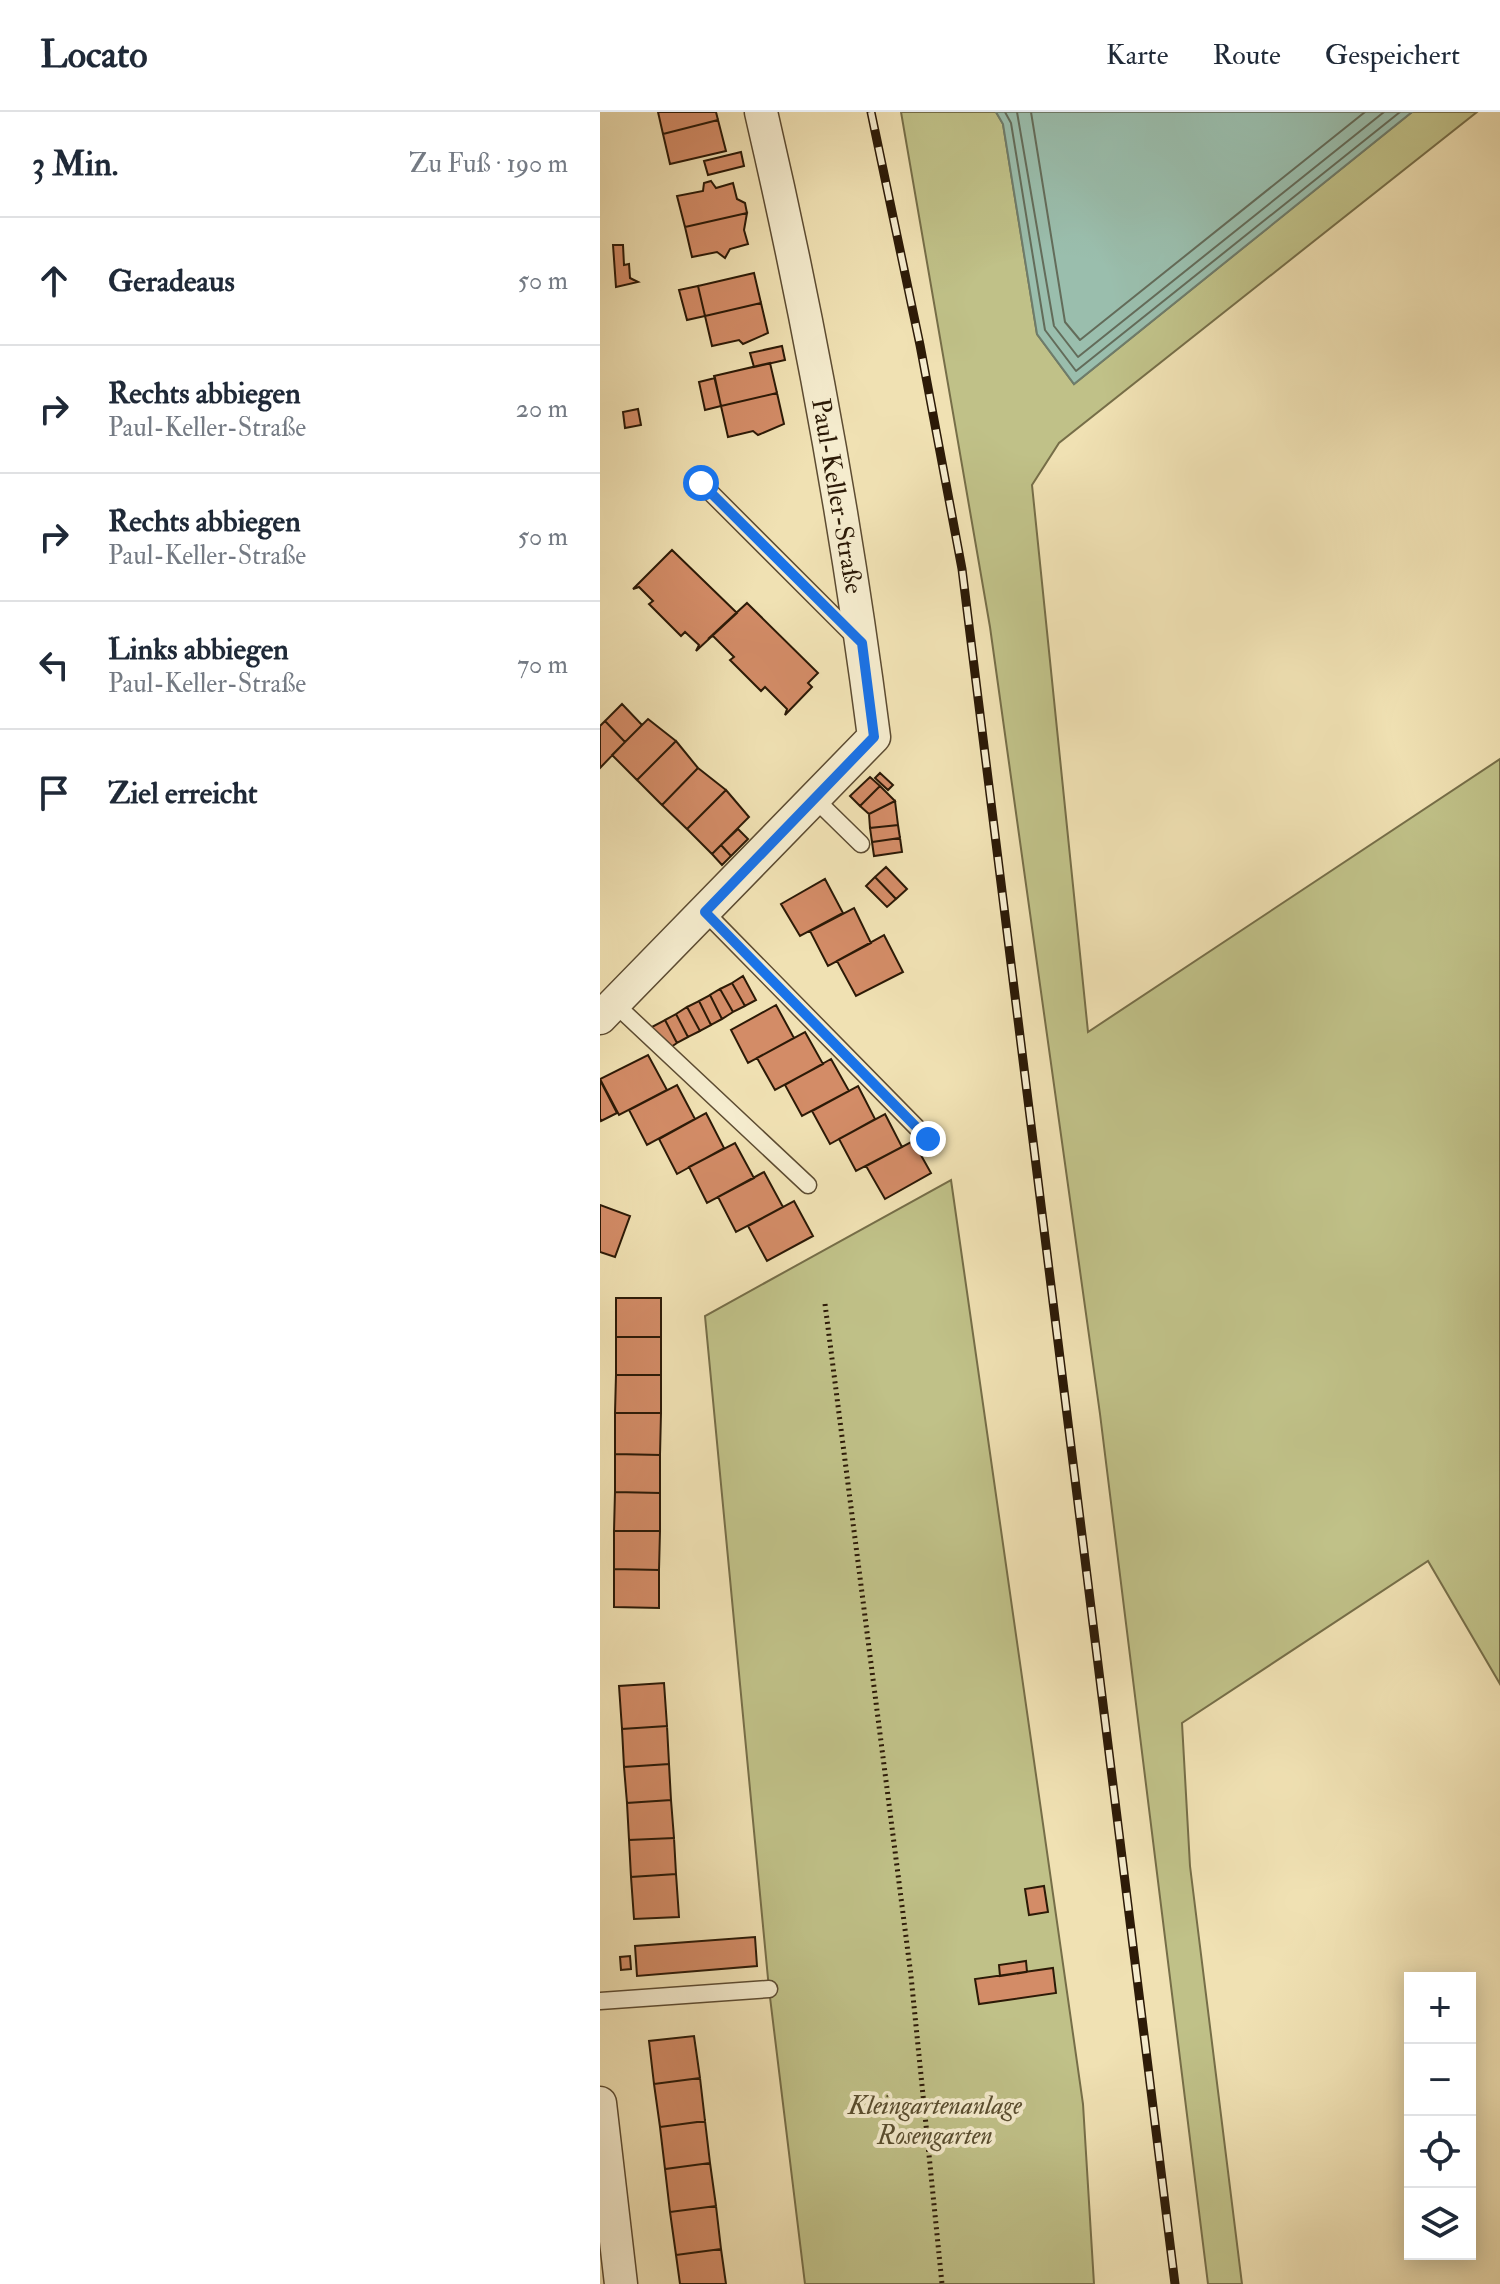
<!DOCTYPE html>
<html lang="de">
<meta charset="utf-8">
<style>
:root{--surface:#fff;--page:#f2f2f3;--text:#1f2937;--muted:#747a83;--line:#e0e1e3}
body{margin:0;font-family:"IM FELL Double Pica",serif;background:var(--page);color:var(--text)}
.controls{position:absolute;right:24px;bottom:24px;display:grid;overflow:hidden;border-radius:0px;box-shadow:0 4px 20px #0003}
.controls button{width:72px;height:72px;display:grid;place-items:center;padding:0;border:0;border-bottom:2px solid var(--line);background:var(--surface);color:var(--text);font:40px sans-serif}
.stop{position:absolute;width:24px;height:24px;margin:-18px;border:6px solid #1a73e8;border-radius:50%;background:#fff}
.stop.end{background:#1a73e8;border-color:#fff;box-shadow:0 2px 8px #0008}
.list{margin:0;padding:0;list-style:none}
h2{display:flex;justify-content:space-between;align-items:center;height:104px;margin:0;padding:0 32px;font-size:34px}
h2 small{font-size:26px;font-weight:400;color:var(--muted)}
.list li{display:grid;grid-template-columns:52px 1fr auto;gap:24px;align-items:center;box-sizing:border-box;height:128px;padding:0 32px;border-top:2px solid var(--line)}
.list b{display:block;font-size:30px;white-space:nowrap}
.list p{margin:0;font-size:26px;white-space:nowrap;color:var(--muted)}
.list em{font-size:26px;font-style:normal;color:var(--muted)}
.icon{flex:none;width:44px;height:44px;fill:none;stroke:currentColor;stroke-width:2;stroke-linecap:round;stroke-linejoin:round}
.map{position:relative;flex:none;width:900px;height:2172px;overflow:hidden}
header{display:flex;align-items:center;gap:48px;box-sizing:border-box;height:112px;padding:0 40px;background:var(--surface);border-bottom:2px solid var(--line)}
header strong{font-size:38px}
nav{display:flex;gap:44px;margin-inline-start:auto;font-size:28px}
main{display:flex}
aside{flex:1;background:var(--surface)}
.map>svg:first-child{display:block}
</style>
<header>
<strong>Locato</strong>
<nav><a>Karte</a><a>Route</a><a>Gespeichert</a></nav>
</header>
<main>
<aside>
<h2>3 Min.<small>Zu Fuß · 190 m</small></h2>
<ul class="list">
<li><svg class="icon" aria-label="ahead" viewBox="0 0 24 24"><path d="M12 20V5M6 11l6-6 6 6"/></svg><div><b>Geradeaus</b></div><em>50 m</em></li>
<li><svg class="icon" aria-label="right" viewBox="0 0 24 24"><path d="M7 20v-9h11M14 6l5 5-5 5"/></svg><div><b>Rechts abbiegen</b><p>Paul-Keller-Straße</p></div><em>20 m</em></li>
<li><svg class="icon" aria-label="right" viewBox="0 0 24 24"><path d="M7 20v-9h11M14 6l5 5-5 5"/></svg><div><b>Rechts abbiegen</b><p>Paul-Keller-Straße</p></div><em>50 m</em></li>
<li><svg class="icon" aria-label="left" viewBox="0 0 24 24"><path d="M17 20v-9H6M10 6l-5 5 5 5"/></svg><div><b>Links abbiegen</b><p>Paul-Keller-Straße</p></div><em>70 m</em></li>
<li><svg class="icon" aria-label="arrive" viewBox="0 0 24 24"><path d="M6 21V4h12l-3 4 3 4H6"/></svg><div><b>Ziel erreicht</b></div></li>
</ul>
</aside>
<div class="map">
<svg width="900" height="2172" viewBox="0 0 900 2172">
<rect width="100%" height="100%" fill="#f0e1b3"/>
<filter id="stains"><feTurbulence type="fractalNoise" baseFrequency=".0025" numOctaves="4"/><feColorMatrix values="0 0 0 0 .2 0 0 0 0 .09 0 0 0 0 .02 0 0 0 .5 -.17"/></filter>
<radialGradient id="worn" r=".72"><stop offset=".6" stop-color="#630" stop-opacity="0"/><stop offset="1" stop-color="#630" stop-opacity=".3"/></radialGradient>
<!-- green -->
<path fill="#c0c188" stroke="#766e48" stroke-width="2" d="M301,0h95l7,12 34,210 37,50 338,-272h65l-418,331 -27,42 56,547 412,-273v925l-72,-123 -246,162 8,143 52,418h-34l-108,-870 -110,-787z
M351,1068l132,924 11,180h-289l-36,-295 -64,-673z"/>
<!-- water -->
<path fill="#9abead" stroke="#6e7c6b" stroke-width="2" d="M396,0h416l-338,272 -37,-50 -34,-210z"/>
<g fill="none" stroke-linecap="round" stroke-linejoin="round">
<!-- shore -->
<path stroke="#636c5a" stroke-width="2" d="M405,0l6,11 34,207 31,41 324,-259
M417,0l37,214 24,31 306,-245
M431,0l34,210 15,18 285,-228"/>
</g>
<!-- building -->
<path fill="#d38c67" stroke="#2c1a07" stroke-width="2" d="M58,0h58l2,8 -55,14z
M118,8l8,31 -56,13 -7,-30z
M141,40l3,14 -36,9 -4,-14z
M111,69l5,7 17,-5 4,16 8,4 2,10 -62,14 -8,-31 26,-5 1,-8z
M147,101l-3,17 4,14 -18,5 -5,9 -8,-6 -25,5 -7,-30z
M13,133h10l1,20 5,-1 1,14 8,4 -22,5z
M154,161l7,30 -56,13 -7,-30z
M98,174l7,30 -18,4 -8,-30z
M161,191l7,30 -25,11 -4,-4 -27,6 -7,-30z
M182,234l3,14 -31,7 -4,-14z
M170,251l7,30 -56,13 -7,-30z
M115,266l6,28 -16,4 -6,-28z
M177,281l7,31 -26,11 -5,-4 -25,6 -7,-31z
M38,297l3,16 -16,3 -2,-16z
M72,438l65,63 -41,38 3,-6 -14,-13 -4,4 -32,-32 4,-3 -14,-14 -6,2z
M147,491l71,70 -10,10 4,4 -27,28 2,-6 -22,-22 -4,4 -31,-31 4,-3 -21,-21 -5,3z
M22,592l20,21 -17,17 -20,-21z
M48,607l28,22 -39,39 -25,-25z
M5,609l20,21 -25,26v-42z
M76,629l22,27 -36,37 -25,-25z
M98,656l28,22 -39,39 -25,-24z
M280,661l13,12 -5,5 -13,-12z
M270,665l10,9 -20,20 -10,-10z
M280,674l15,15 -26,13 -9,-8z
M126,678l23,27 -37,37 -25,-25z
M295,689l3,24 -28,3 -1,-14z
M298,713l2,13 -28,4 -2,-14z
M138,717l10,10 -17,17 -10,-11z
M300,726l2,14 -28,4 -2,-14z
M121,733l10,11 -9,9 -10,-11z
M286,755l21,22 -11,10 -21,-22z
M275,765l21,22 -9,8 -21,-21z
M225,767l18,34 -43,23 -19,-32z
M254,796l17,35 -43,23 -18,-35z
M284,823l19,37 -47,24 -19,-35z
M143,864l13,24 -11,6 -13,-23z
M132,871l13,23 -12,6 -13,-23z
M120,877l13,23 -11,7 -12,-24z
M110,883l12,24 -11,6 -12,-24z
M99,889l12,24 -11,6 -13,-24z
M176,893l18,33 -46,25 -17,-33z
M87,895l13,24 -12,6 -12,-23z
M76,902l12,23 -11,6 -12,-23z
M65,908l12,23 -9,6 -20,-20z
M205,920l18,32 -48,26 -18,-32z
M48,943l19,35 -48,25 -19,-36z
M231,947l18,32 -47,25 -17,-31z
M0,968l17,33 -16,8 -1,-3z
M77,973l18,34 -48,26 -18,-35z
M258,974l17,33 -45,25 -18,-33z
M106,1001l18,35 -47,26 -18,-35z
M285,1002l17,33 -46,24 -17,-32z
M313,1029l18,32 -46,26 -19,-33z
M135,1031l19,35 -47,25 -18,-36z
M164,1060l19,35 -47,25 -18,-35z
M194,1089l19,35 -46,25 -19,-35z
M0,1093l30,11 -15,41 -15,-5z
M16,1186h45v39h-45z
M16,1225h45v38h-45z
M16,1263h45v38h-46z
M15,1301h46l-1,42 -45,-1z
M15,1342l45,1v38l-45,-1z
M15,1380l45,1v38h-46z
M14,1419h46l-1,39 -45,-1z
M14,1457l45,1v38l-45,-1z
M64,1571l3,43 -45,3 -3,-43z
M67,1614l2,38 -45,3 -2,-38z
M69,1652l2,36 -44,3 -3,-36z
M71,1688l3,38 -45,2 -2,-37z
M74,1726l2,36 -45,3 -2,-37z
M76,1762l3,43 -45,2 -3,-42z
M444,1774l4,26 -19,3 -4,-26z
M155,1825l2,29 -120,10 -2,-30z
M30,1844l1,13 -10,1 -1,-13z
M426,1849l1,11 -27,4 -1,-11z
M453,1856l3,25 -77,11 -4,-25z
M94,1924l6,42 -46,6 -5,-43z
M100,1966l5,43 -45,6 -6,-43z
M105,2009l5,42 -45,6 -5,-42z
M110,2051l6,43 -46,6 -5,-43z
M116,2094l5,43 -45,6 -6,-43z
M121,2137l5,35h-46l-4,-29z"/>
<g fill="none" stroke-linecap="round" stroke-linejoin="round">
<!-- lane casing -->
<g stroke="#5d4c32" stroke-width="19">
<path id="lane" d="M101,371l154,154
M215,687l46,45
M105,800l223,227
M15,892l193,181
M0,1889l169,-12"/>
</g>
<!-- street casing -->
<g stroke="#5d4c32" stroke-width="35">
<path id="street" d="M0,906l274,-281c-27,-210 -65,-419 -113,-625
M0,1991l21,181"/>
</g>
<!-- path -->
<path stroke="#2c1a07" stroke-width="5" stroke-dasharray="2 4" stroke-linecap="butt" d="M225,1192l86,672 31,308"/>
<!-- lane -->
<use href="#lane" stroke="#f5ecce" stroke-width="16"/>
<!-- street -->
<use href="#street" stroke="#f5ecce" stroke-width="32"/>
<!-- rail casing -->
<g stroke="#2c1a07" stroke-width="9">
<path id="rail" d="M271,0l49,233 42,224 213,1715"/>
</g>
<!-- rail -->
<use href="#rail" stroke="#f5ecce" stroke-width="6" stroke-dasharray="18" stroke-linecap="butt"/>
</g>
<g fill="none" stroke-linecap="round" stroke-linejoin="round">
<!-- route -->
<path stroke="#1a73e8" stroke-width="10" d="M101,371l161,160 12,94 -169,175 223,227"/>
</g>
<g text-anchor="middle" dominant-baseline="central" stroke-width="8" stroke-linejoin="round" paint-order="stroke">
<!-- street labels -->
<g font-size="26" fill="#2c1a07" stroke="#f5ecce">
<text transform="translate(237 384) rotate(80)">Paul-Keller-Straße</text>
</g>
<!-- park labels -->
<g font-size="26" font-style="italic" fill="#584c2e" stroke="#f5ecce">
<text x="335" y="1994">Kleingartenanlage<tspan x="335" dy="30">Rosengarten</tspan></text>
</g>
</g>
<rect width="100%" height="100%" filter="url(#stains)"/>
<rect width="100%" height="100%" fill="url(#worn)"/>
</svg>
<div class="controls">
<button>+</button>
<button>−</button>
<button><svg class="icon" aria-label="locate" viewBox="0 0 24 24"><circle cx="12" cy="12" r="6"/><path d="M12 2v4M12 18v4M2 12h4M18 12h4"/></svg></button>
<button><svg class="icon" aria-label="layers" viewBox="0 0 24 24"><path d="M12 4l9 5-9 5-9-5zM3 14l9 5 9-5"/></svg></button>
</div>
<div class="stop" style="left:101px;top:371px"></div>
<div class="stop end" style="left:328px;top:1027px"></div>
</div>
</main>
